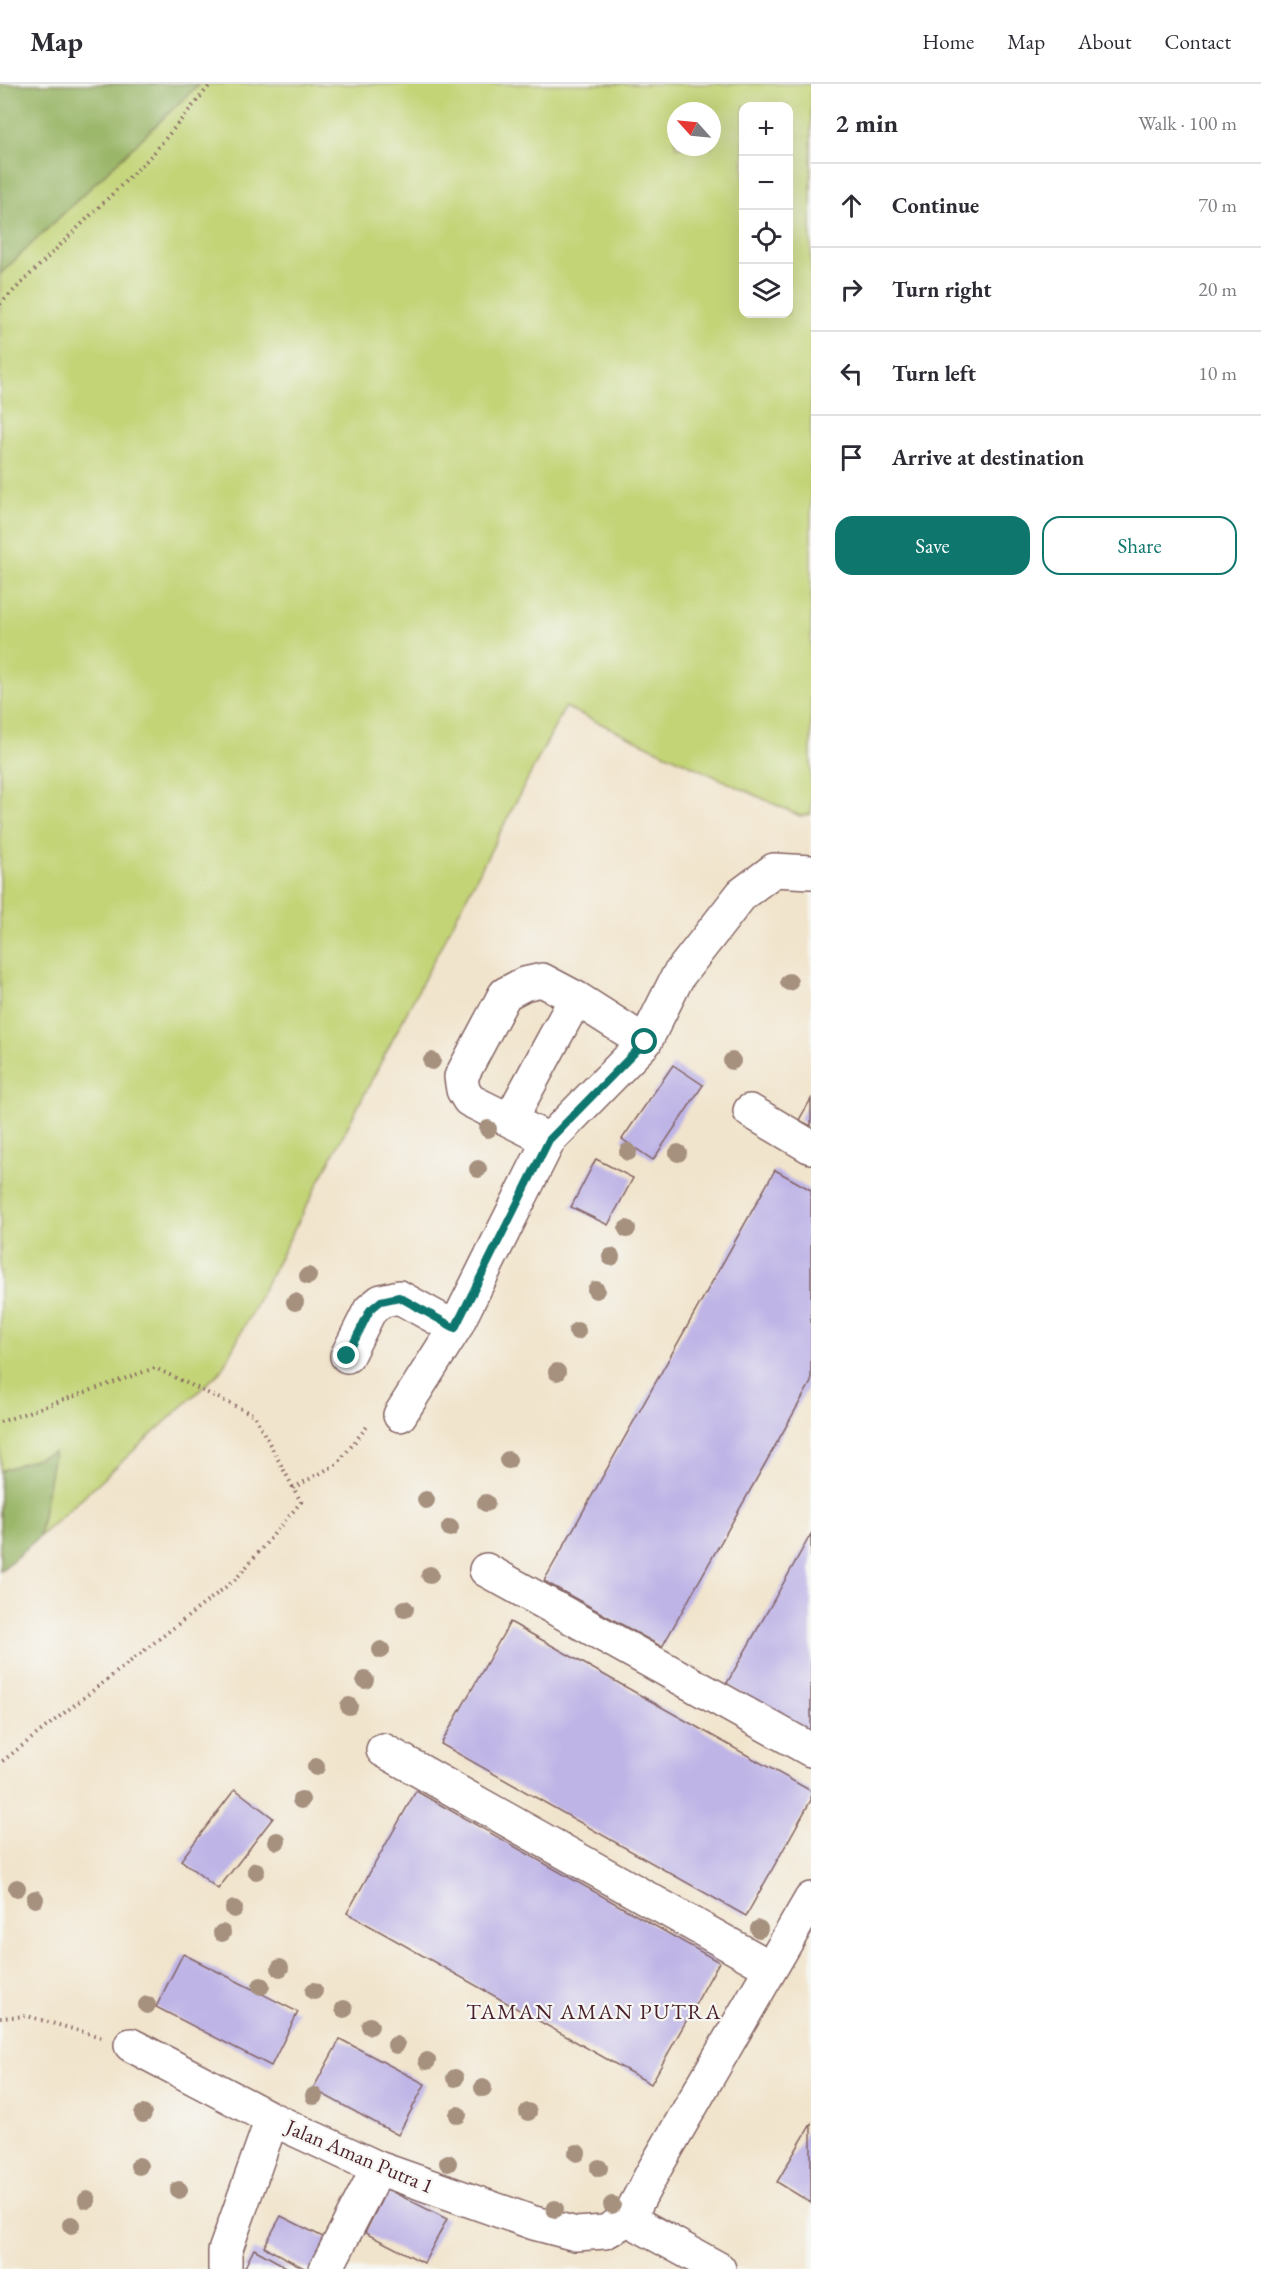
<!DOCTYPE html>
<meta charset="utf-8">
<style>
:root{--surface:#fff;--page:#f7f7f7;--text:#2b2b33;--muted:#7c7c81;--line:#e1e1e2;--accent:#0f766e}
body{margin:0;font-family:"EB Garamond",serif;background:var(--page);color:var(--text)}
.controls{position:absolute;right:18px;top:18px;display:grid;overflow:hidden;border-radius:12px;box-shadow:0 6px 24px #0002}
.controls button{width:54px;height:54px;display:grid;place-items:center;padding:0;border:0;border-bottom:2px solid var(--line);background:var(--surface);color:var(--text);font:30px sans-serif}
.compass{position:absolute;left:667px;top:18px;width:54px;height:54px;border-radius:50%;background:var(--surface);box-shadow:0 6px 24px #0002;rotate:297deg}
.stop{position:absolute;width:18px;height:18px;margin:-14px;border:4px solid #0f766e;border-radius:50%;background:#fff}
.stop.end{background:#0f766e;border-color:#fff;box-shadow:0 2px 6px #0008}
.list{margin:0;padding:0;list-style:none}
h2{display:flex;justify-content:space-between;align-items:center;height:78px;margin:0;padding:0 24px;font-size:26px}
h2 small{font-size:20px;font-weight:400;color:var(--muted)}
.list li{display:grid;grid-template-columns:39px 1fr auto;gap:18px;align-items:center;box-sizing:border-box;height:84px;padding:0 24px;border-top:2px solid var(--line)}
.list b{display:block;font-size:22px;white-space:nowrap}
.list em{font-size:20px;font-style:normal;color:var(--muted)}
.actions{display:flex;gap:12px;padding:18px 24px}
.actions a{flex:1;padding:14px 0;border:2px solid var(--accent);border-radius:18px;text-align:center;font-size:21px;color:var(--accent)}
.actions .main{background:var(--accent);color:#fff}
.icon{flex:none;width:33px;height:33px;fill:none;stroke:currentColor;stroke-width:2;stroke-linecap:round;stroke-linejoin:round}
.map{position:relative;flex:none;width:811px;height:2185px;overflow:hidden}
header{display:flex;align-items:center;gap:36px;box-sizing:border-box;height:84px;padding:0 30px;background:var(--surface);border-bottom:2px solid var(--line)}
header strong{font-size:28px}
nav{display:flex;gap:33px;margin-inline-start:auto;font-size:21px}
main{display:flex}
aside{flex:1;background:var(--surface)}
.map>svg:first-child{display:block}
</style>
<header>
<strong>Map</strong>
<nav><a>Home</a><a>Map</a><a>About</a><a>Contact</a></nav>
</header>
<main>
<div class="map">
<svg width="811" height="2185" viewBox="0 0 811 2185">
<rect width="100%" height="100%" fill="#f6f6f2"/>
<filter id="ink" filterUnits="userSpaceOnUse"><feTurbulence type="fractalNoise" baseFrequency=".0167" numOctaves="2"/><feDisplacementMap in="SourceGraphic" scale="12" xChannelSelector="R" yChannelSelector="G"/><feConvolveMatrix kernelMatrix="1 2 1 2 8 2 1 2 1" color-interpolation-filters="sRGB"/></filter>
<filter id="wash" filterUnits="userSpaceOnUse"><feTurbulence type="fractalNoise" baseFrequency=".008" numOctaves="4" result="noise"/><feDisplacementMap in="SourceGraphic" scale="24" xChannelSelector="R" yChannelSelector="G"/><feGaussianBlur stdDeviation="1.35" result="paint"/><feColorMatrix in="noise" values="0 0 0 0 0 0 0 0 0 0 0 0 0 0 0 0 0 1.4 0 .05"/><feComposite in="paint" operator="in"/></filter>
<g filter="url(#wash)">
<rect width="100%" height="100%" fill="#f1e4cc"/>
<!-- green -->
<path fill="#c3d477" stroke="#867a51" stroke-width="1.5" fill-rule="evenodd" d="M199,0h612v730l-11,2 -235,-109 -344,664 -182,166 15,-84 -54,18v-1197zM744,22h44v208h-44zM676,27h36v36h-36z"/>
<!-- forest -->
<path fill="#9ab668" stroke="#726a4a" stroke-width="1.5" d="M0,0h199l-199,190z
M54,1368l-15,85 -39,34v-100z"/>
<g id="blocks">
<!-- building -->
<path fill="#beb4e6" d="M673,981l30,20 -50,75 -31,-21z
M811,1015v27l-12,-6z
M596,1075l37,19 -25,47 -37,-18z
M775,1086l36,20v192l-149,265 -118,-66z
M811,1450v198l-85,-47z
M510,1538l301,169v9l-65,116 -305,-172z
M235,1705l38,29 -55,71 -37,-29z
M416,1707l303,171 -68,122 -304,-171z
M183,1870l115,58 -27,54 -115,-59z
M340,1955l85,45 -27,51 -85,-46z
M811,2040v79l-34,-21z
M387,2105l60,30 -23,44 -59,-30z
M281,2132l48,24 -16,29h-7l-42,-22z
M254,2165l36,20h-46z"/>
</g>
</g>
<g filter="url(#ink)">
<use href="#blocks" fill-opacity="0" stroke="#846463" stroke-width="1.5"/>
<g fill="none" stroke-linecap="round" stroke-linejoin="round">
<!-- minor casing -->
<g stroke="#846463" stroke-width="36">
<path id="minor" d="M750,1027l61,36
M510,1036l66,-122
M549,1056l-80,-40 -6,-10 -2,-13 44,-83 19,-10 18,-4 34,18 69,44
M347,1272l23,-46 11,-9 18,-4 56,31
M400,1331l55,-87 94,-188 96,-98 33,-66 64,-82 32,-24 37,2
M486,1486l325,180
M383,1666l388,218
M131,1961l141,74 106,49 156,55 42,11 29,-2 23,-13 91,50
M628,2135l26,-49 157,-271
M225,2185v-18l47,-132
M326,2185l52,-101"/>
</g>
<!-- path -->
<path stroke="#846463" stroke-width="4" stroke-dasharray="1.5 4.5" stroke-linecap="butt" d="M0,220l150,-147 61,-73
M0,1338l155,-54 99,47 47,87 -65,77 -236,184
M293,1404l44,-24 32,-40
M0,1934l27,-2 74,21"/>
<!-- minor -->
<use href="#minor" stroke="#fff" stroke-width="33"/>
</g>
<!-- trees -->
<g fill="#a6907e">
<circle cx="789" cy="898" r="9"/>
<circle cx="432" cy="977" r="9"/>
<circle cx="732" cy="977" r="9"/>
<circle cx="488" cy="1045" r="9"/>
<circle cx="628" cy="1068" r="9"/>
<circle cx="678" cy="1069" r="9"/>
<circle cx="478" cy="1085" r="9"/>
<circle cx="627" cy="1145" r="9"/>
<circle cx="611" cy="1173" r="9"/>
<circle cx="308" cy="1192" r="9"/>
<circle cx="596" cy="1206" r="9"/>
<circle cx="295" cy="1218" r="9"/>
<circle cx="577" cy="1247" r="9"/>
<circle cx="557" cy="1288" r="9"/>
<circle cx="508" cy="1376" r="9"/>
<circle cx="426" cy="1416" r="9"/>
<circle cx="486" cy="1419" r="9"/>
<circle cx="450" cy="1444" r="9"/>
<circle cx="430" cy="1491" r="9"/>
<circle cx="405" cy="1525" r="9"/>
<circle cx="381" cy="1566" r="9"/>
<circle cx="365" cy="1596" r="9"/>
<circle cx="349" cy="1622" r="9"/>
<circle cx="316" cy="1683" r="9"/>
<circle cx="301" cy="1716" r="9"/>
<circle cx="277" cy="1757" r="9"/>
<circle cx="256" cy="1787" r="9"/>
<circle cx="17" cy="1804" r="9"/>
<circle cx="35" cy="1815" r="9"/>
<circle cx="234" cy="1825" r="9"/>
<circle cx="759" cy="1845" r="9"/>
<circle cx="222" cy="1849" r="9"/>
<circle cx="280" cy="1884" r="9"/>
<circle cx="261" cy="1902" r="9"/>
<circle cx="314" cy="1907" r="9"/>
<circle cx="147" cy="1921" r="9"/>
<circle cx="344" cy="1925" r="9"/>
<circle cx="370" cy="1942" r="9"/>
<circle cx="396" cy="1961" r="9"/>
<circle cx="427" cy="1977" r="9"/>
<circle cx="455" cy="1994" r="9"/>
<circle cx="483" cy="2004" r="9"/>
<circle cx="314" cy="2012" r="9"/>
<circle cx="528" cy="2028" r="9"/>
<circle cx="143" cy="2030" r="9"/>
<circle cx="458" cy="2031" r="9"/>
<circle cx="577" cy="2069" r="9"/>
<circle cx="448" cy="2079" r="9"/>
<circle cx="139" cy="2082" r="9"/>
<circle cx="599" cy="2084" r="9"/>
<circle cx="179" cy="2106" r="9"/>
<circle cx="87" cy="2116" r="9"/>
<circle cx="612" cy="2121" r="9"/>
<circle cx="555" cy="2125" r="9"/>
<circle cx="71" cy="2141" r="9"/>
</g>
</g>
<g fill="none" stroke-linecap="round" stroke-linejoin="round" filter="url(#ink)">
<!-- route -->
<path stroke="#0f766e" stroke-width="8" d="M347,1272l23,-46 11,-9 18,-4 56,31 94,-188 96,-98"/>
</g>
<g text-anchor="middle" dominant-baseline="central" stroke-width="4.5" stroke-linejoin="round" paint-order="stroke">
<!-- street labels -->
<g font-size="21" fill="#4a1f2b" stroke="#f6f6f2">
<text transform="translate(360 2072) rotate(23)">Jalan Aman Putra 1</text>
</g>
<!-- neighbourhood labels -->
<g font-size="22" letter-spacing="1.5" fill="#4a1f2b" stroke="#f6f6f2">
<text x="594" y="1927">TAMAN AMAN PUTRA</text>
</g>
</g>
</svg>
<div class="controls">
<button>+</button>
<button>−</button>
<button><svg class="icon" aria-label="locate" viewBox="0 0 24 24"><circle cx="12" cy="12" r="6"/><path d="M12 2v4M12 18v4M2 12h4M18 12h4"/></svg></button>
<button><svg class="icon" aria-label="layers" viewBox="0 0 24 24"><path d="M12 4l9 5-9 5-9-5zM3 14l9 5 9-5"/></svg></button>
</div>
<svg class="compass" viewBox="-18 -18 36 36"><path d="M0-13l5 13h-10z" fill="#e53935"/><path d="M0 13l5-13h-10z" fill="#7c7c81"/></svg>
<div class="stop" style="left:645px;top:958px"></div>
<div class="stop end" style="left:347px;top:1272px"></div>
</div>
<aside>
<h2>2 min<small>Walk · 100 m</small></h2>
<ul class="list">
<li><svg class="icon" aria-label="ahead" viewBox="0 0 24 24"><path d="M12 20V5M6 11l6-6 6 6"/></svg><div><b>Continue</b></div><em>70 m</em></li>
<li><svg class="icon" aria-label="right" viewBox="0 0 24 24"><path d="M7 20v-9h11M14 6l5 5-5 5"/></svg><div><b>Turn right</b></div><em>20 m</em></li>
<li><svg class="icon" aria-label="left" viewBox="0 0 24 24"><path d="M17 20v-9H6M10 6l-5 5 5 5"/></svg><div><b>Turn left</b></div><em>10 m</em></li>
<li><svg class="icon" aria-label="arrive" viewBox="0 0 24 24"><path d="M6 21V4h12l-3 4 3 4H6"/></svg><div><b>Arrive at destination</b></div></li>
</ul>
<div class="actions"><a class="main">Save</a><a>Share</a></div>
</aside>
</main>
